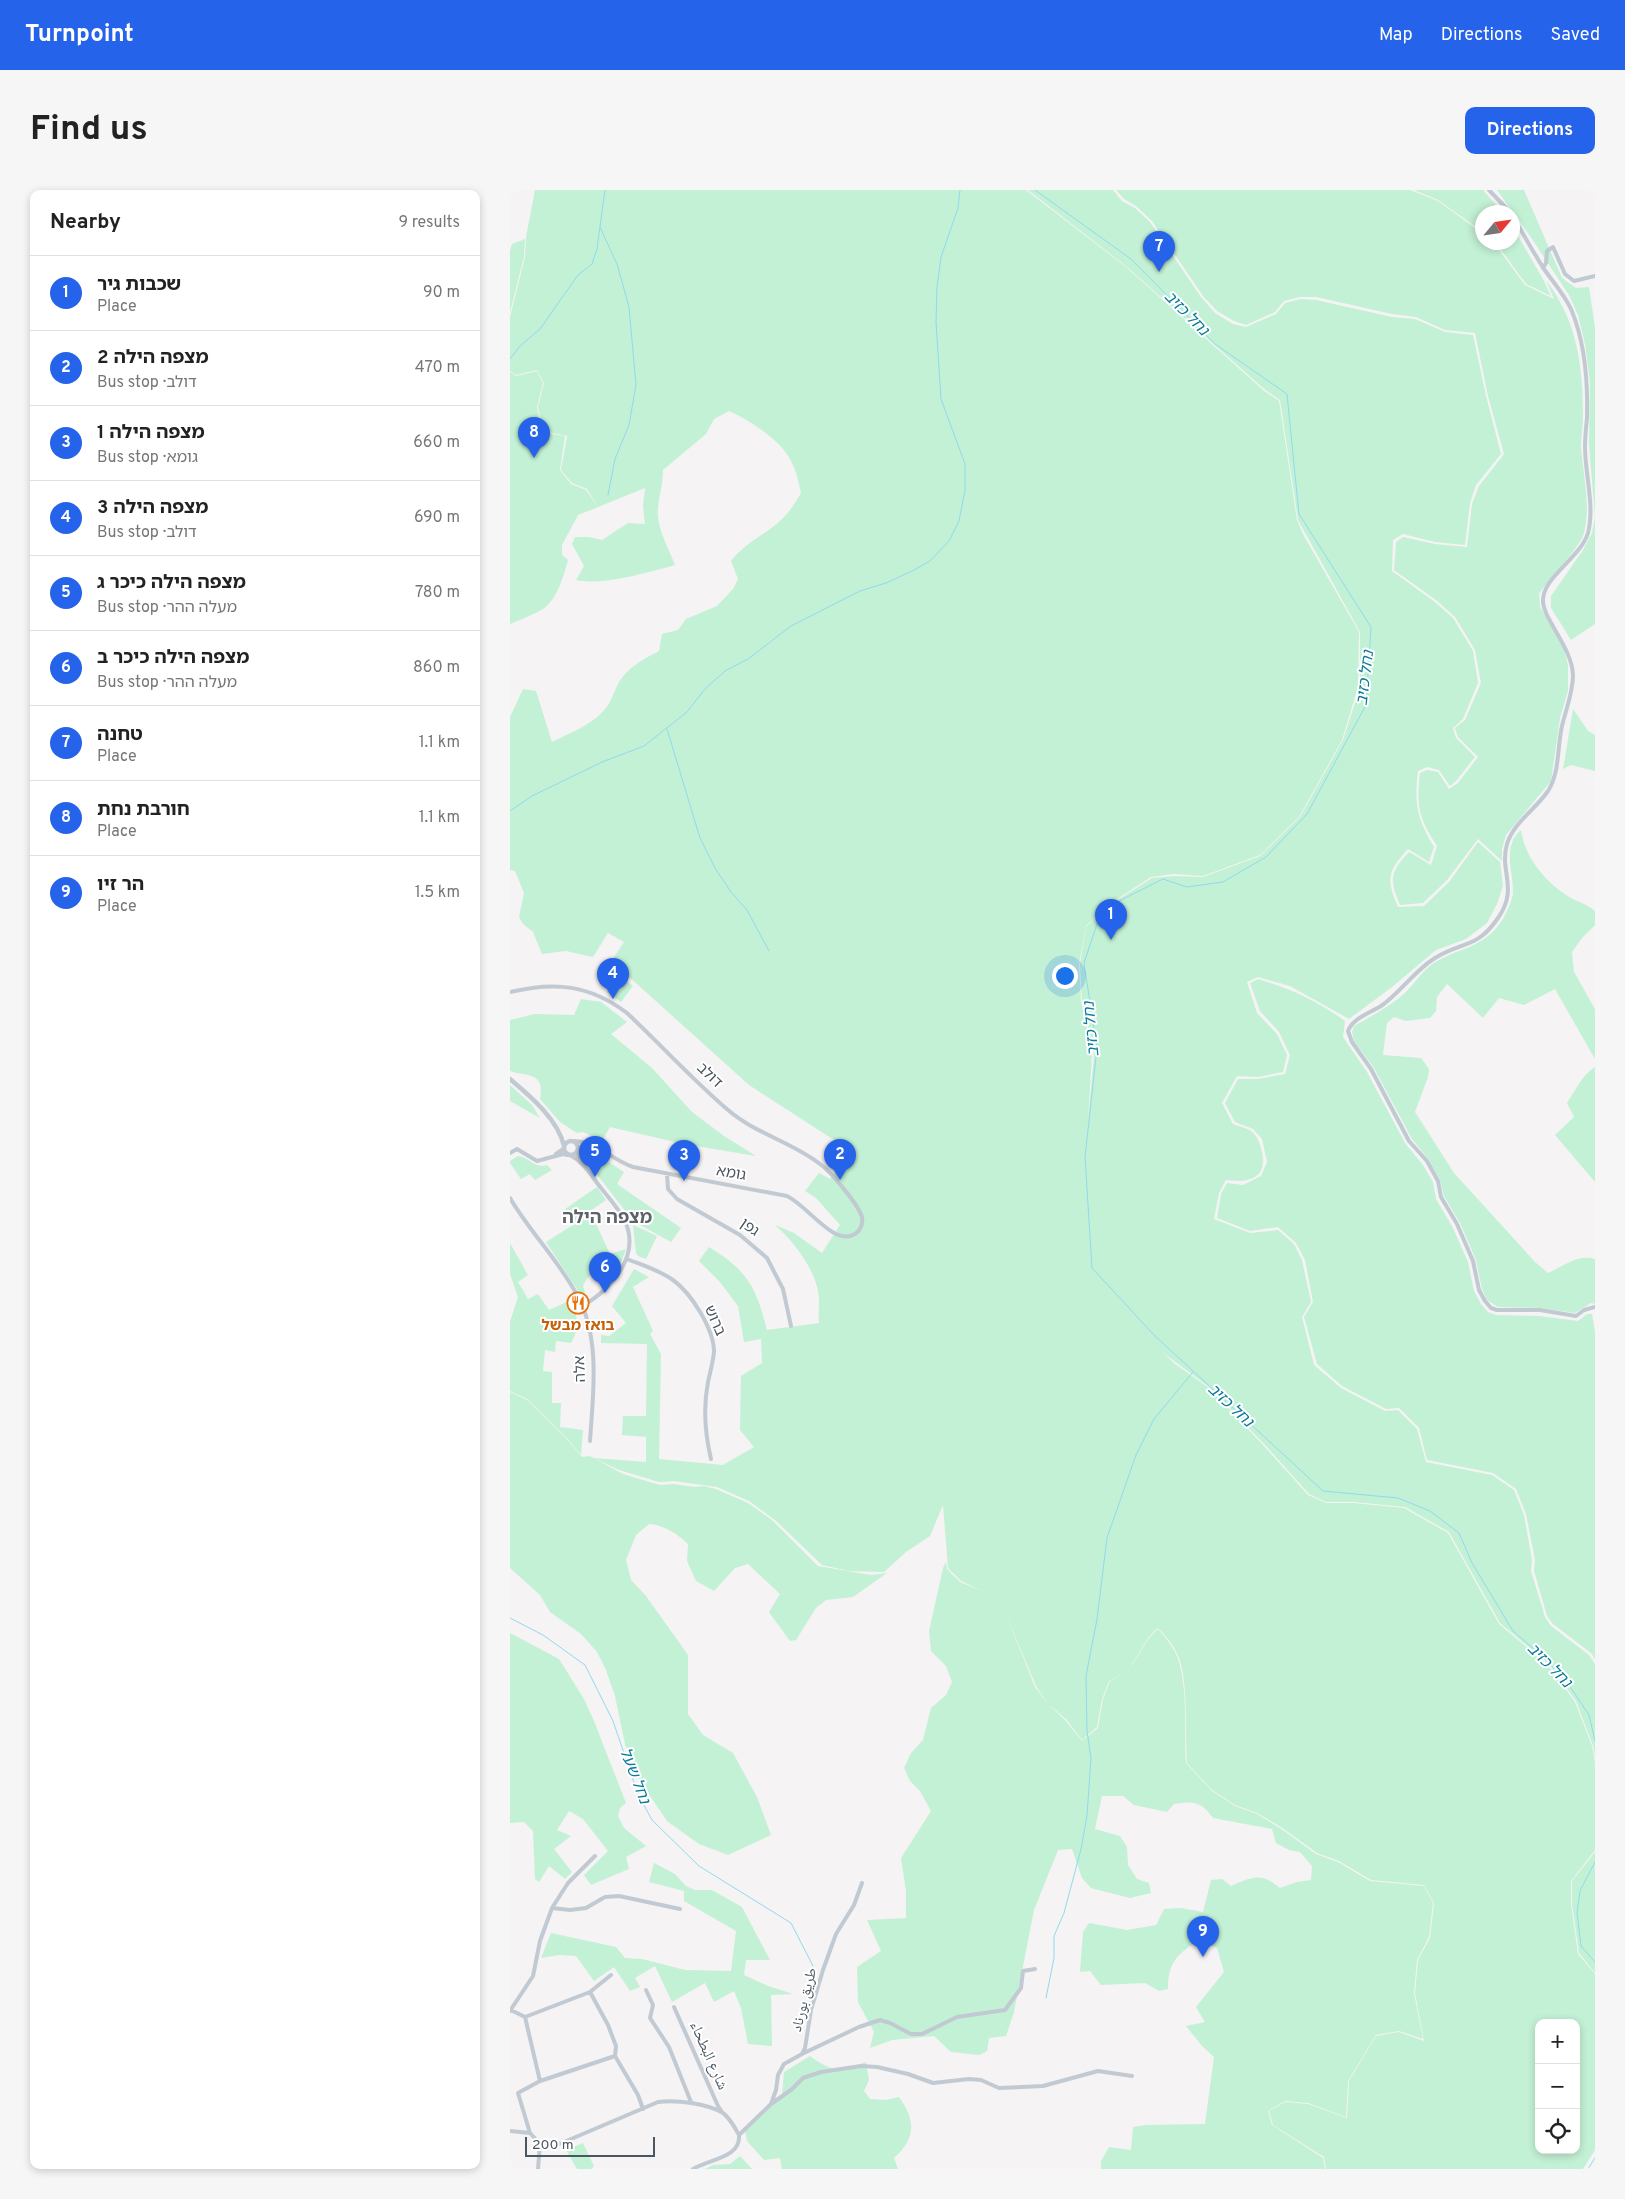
<!DOCTYPE html>
<meta charset="utf-8">
<style>
:root{--surface:#fff;--page:#f6f6f6;--text:#222;--muted:#767676;--line:#e0e0e0;--accent:#2563eb}
body{margin:0;font-family:Overpass,"Noto Naskh Arabic","Noto Sans Hebrew",sans-serif;background:var(--page);color:var(--text)}
.controls{position:absolute;right:15px;bottom:15px;display:grid;overflow:hidden;border-radius:10px;box-shadow:0 2px 8px #0003}
.controls button{width:45px;height:45px;display:grid;place-items:center;padding:0;border:0;border-bottom:1px solid var(--line);background:var(--surface);color:var(--text);font:25px sans-serif}
.compass{position:absolute;left:965px;top:15px;width:45px;height:45px;border-radius:50%;background:var(--surface);box-shadow:0 2px 8px #0003;rotate:61deg}
.scale{position:absolute;left:15px;bottom:12px;width:130px;box-sizing:border-box;padding-left:5px;border:2px solid #4a5661;border-top:0;font-size:14px;line-height:18px;white-space:nowrap;color:#4a5661;-webkit-text-stroke:4px #fff;paint-order:stroke}
.you{position:absolute;left:554px;top:785px;width:18px;height:18px;margin:-12px;border:4px solid #fff;border-radius:50%;background:#1a73e8;box-shadow:0 0 0 8px #1a73e833}
.badge{display:grid;place-items:center;width:32px;height:32px;border-radius:50%;background:var(--accent);color:#fff;font-size:16px;font-weight:700}
.pin{position:absolute;translate:-50% -41px;filter:drop-shadow(0 1px 2px #0008)}
.pin::after{content:'';position:absolute;top:26px;width:18px;height:15px;background:inherit;clip-path:polygon(0 0,100% 0,50% 100%)}
.list{margin:0;padding:0;list-style:none}
h2{display:flex;justify-content:space-between;align-items:center;height:65px;margin:0;padding:0 20px;font-size:21px}
h2 small{font-size:16px;font-weight:400;color:var(--muted)}
.list li{display:grid;grid-template-columns:32px 1fr auto;gap:15px;align-items:center;box-sizing:border-box;height:75px;padding:0 20px;border-top:1px solid var(--line)}
.list b{display:block;font-size:19px;white-space:nowrap}
.list p{margin:0;font-size:16px;white-space:nowrap;color:var(--muted)}
.list em{font-size:16px;font-style:normal;color:var(--muted)}
.icon{flex:none;width:28px;height:28px;fill:none;stroke:currentColor;stroke-width:2;stroke-linecap:round;stroke-linejoin:round}
.map{position:relative;flex:none;width:1085px;height:1979px;overflow:hidden;border-radius:10px}
header{display:flex;align-items:center;gap:30px;box-sizing:border-box;height:70px;padding:0 25px;background:var(--accent);color:#fff}
header strong{font-size:24px}
nav{display:flex;gap:28px;margin-inline-start:auto;font-size:18px}
.intro{display:flex;align-items:center;justify-content:space-between;box-sizing:border-box;height:120px;padding:0 30px}
h1{margin:0;font-size:35px}
.button{padding:12px 22px;border-radius:10px;background:var(--accent);color:#fff;font-size:18px;font-weight:700}
main{display:flex;gap:30px;padding:0 30px}
aside{flex:1;background:var(--surface);border-radius:10px;box-shadow:0 2px 8px #0003}
.map>svg:first-child{display:block}
</style>
<header>
<strong>Turnpoint</strong>
<nav><a>Map</a><a>Directions</a><a>Saved</a></nav>
</header>
<div class="intro"><h1>Find us</h1><a class="button">Directions</a></div>
<main>
<aside>
<h2>Nearby<small>9 results</small></h2>
<ul class="list">
<li><span class="badge">1</span><div><b>שכבות גיר</b><p>Place</p></div><em>90 m</em></li>
<li><span class="badge">2</span><div><b>מצפה הילה 2</b><p>Bus stop · דולב</p></div><em>470 m</em></li>
<li><span class="badge">3</span><div><b>מצפה הילה 1</b><p>Bus stop · גומא</p></div><em>660 m</em></li>
<li><span class="badge">4</span><div><b>מצפה הילה 3</b><p>Bus stop · דולב</p></div><em>690 m</em></li>
<li><span class="badge">5</span><div><b>מצפה הילה כיכר ג</b><p>Bus stop · מעלה ההר</p></div><em>780 m</em></li>
<li><span class="badge">6</span><div><b>מצפה הילה כיכר ב</b><p>Bus stop · מעלה ההר</p></div><em>860 m</em></li>
<li><span class="badge">7</span><div><b>טחנה</b><p>Place</p></div><em>1.1 km</em></li>
<li><span class="badge">8</span><div><b>חורבת נחת</b><p>Place</p></div><em>1.1 km</em></li>
<li><span class="badge">9</span><div><b>הר זיו</b><p>Place</p></div><em>1.5 km</em></li>
</ul>
</aside>
<div class="map">
<svg width="1085" height="1979" viewBox="0 0 1085 1979">
<rect width="100%" height="100%" fill="#f5f3f3"/>
<!-- green -->
<path fill="#c3f1d5" fill-rule="evenodd" d="M25,0h491l100,77 137,123 16,11 18,119 7,16 55,96 -1,55 -16,53 -43,77 -39,38 -57,21 -29,-2 -23,3 -46,30 -19,19 -7,38 2,37 11,53 -4,68 6,-68 -12,-53 -2,-37 6,-37 19,-19 47,-30 22,-2 29,1 57,-21 40,-39 43,-77 17,-53v-55l-62,-112 -18,-120 -16,-11 -137,-122 -99,-77h85l9,11 13,7 15,14 51,75 14,16 18,11 13,3 30,-13 9,-11 16,-4 15,1 76,17 23,2 30,13 28,3 13,61 15,58 -25,31 -6,18 -5,42 -30,-3 -32,-8 -10,6 -1,31 43,31 18,16 20,33 5,32 -15,36 -10,9 3,10 19,19 -19,24 -6,5 -11,-16 -12,-3 -9,4c-4,33 -1,48 16,76l-5,15 -21,-13c-21,23 -22,30 -10,58l26,-1 25,-24 29,-40 22,20 3,24 -6,18 -10,19 -21,16 -30,11 -44,37 -43,32 -59,-33 -32,-9 -11,5 10,31 20,21 10,21 -4,17 -25,5 -21,-1 -15,27 11,21c5,2 14,4 18,7 7,5 9,13 11,21 6,27 -15,31 -36,28l-7,13 -5,26 36,14 28,-3 16,14 8,16 9,42 -9,15 12,48 27,23 44,23 13,-1 19,19 9,33 66,13 22,15 10,25 8,45 -1,11 14,46 6,9 38,29 6,9v94l-2,-12 -17,-45 -27,-37 -49,-41 -51,-91 -44,-25 -51,-5h-28l-17,-8 -44,-49 -56,-58 -47,-35 13,12 34,24 55,58 44,49 18,8h28l50,5 44,25 51,91 49,41 27,37 17,44 3,17v87l-24,31v23l7,50 17,20v176l-12,19h-257l-2,-12 -51,-32 -4,-14 16,-9 23,2 39,14 2,-37 27,-45 23,-4 25,9 -9,-48 3,-33 12,-22 4,-35 -10,-18 -53,-5 -32,-19 -22,-8 -36,-26 -24,-14 -22,-8 -24,-16 -24,-26c-2,-28 1,-77 -7,-102 -4,-13 -13,-24 -22,-33 -16,12 -19,32 -34,45 -4,3 -10,5 -15,8l-7,18 -5,28 -15,13 -16,-21 -18,-15 -12,-18 -32,-76 -22,-19 -21,-10 -13,-13 -5,-63 -13,31 -24,16 -22,20 -35,-1 -27,-6 -47,-45 -26,-19 -32,-14 -43,-6 -15,1 -40,-12 -25,-12 52,4v-25l-24,-2 1,-19h23l1,-72 -46,-1v-8l8,1 17,-13 -14,-17 22,-37 15,8 -16,10 20,44 -3,3 11,20 -2,105 64,6 31,-18 -14,-17 1,-54 21,-13 -1,-24 -17,3 -6,-36 -18,-24 -21,-21 10,-14c39,24 47,40 58,83l52,-7c-1,-10 1,-22 -1,-32 -5,-25 -25,-50 -43,-66l19,8 28,20 18,-28 -24,-27 -11,-7 14,-18 11,6 21,-28 -102,-66 -122,-110 -17,-12 14,-21 -16,-9 -15,24 -27,-6 -24,3 -9,-22 -10,-8 -4,-7 5,-24 -9,-22 -5,-1v-153l13,-28 13,2 16,51c18,-9 40,-17 53,-33 7,-8 9,-18 14,-27 9,-15 25,-23 40,-31l3,-17 16,-4 8,-11 31,-13 16,-17 5,-10 -7,-18c14,-18 32,-25 49,-40 9,-8 15,-18 21,-28 -3,-14 -6,-28 -15,-40 -10,-15 -40,-35 -57,-42l-15,8 -8,15 -43,36c0,16 -4,24 -5,39 -2,18 11,40 17,56 -26,7 -72,21 -99,15l8,-14 -12,-22 3,-7h14l13,3 26,-17 17,1 -2,-18 2,-18 -47,19 -11,-18 -15,-6 -11,-13 6,-34 -15,-3 -10,-7 -4,-19 6,-24 -7,-13 -21,5 -6,-4v-54l15,-60 1,-20zM1029,1833h37v127h-37z
M606,0h294l28,11 44,32v9l12,1 31,42 29,14 -8,-19c31,41 37,85 37,136 0,10 -2,20 -2,30 2,28 10,60 3,87 -4,15 -35,45 -45,61l1,13 24,42 4,16v26l-8,27 -9,63 -45,54 -4,14v12l-24,-22 -31,41 -24,23 -23,2c-11,-26 -10,-33 9,-53l22,13 6,-19c-18,-28 -21,-39 -17,-73l7,-3 11,2 11,17 9,-6 20,-26 -20,-20 -3,-9 10,-8 16,-37 -6,-33 -20,-33 -19,-17 -42,-30 2,-28 7,-5 32,7 32,3 5,-43 7,-18 25,-32 -16,-58 -13,-63 -30,-3 -29,-13 -24,-3 -76,-17h-16l-16,4 -9,11 -29,13 -12,-4 -17,-10 -14,-15 -51,-75 -16,-15 -12,-7z
M904,0h69l19,22h-20v19l-44,-31z
M987,0h27l38,88 14,10 13,-1 6,41v296l-24,16 -20,-32v-12l32,-46 9,-17 3,-16 -6,-73 1,-62 -5,-38 -7,-29 -9,-20 -37,-56z
M1003,37l31,54 7,15 -25,-12 -30,-41 16,-1z
M15,49l-1,18 -14,55v-61l2,-7z
M27,181l6,12 -6,24 4,20 11,7 13,2 -5,34 11,14 15,6 12,17 -20,8 -16,30v10l6,5c-4,15 -11,40 -25,49 -10,6 -22,10 -33,15v-252l6,4z
M1063,519l15,22 7,4v36l-24,-6 -8,4z
M1011,640c4,28 25,53 50,68 8,4 17,7 24,13v14l-13,13 -10,14 2,20 21,37v50l-40,-70 -31,16 -25,-7 -16,20 -36,-34 -10,13 -1,14 -6,7 -24,3 -12,-4 -7,6 -4,32 38,3 8,11 -1,8 -13,35 39,61 81,89 13,11c16,-7 29,-19 47,-14v45l-4,-1 -16,10 -35,-5 -42,-1 -11,-7 -5,-11 -6,-29 -16,-37 -16,-27 -4,-16 -11,-20 -17,-21 -38,-71 -20,-27 -2,-9 2,-6c18,-10 36,-20 51,-33 9,-9 16,-20 26,-28 28,-19 51,-14 72,-46 4,-8 10,-19 10,-28 0,-21 -11,-45 8,-61z
M100,779l23,17 -12,16 -14,-10 5,-16z
M748,789c34,10 59,22 87,42l-2,16 24,35 38,71 18,22 10,17 3,17 16,27 16,36 6,29 7,13 7,8 8,3 43,1 39,5 9,-7h5l3,18v327l-4,-6 -38,-29 -6,-8 -13,-45 1,-11 -9,-46 -10,-25 -23,-16 -66,-13 -8,-32 -20,-20 -13,1 -44,-23 -25,-22 -13,-47 9,-15 -8,-42 -9,-17 -18,-16 -28,4 -33,-13 4,-24 6,-11 16,2 18,-9 6,-14 -5,-23 -9,-10 -18,-7 -10,-19 13,-24h20l27,-5 5,-19 -11,-23 -19,-21 -10,-28z
M71,809l20,3 26,20 -16,12 41,34 40,44 32,24 32,20 -72,-12 -74,-17 -8,14 -19,-9 -6,1 -17,-11 -20,-23c5,-27 -11,-22 -30,-28v-51l25,-6 39,1z
M1085,877v115l-40,-47 19,-18 -7,-14c8,-12 15,-28 28,-36z
M0,895l22,20 8,13 -30,-17z
M77,960l5,1 32,21 -7,12 64,44 -10,14 -38,-21 -48,-62 -1,-5z
M8,966c11,1 17,13 29,9l5,5 -17,10 -5,-6 -9,5 -11,-16v-2z
M87,997l9,13 -16,11 20,43 16,-5 -7,19 -5,4c-14,-5 -25,0 -31,14l3,10 -2,4 -38,-58 27,-17 -8,-16z
M123,1035l24,11 -11,23 -8,-3 -2,-3z
M0,1053l18,32 -10,7 10,17 10,-5 11,16 22,-10c7,19 9,26 0,43l-15,-2 -1,11 -10,-2 -2,21 9,1v31h9l-1,24 23,3 -2,25 -15,-18 -39,-38 -17,-8v-69l8,-25 -8,-23z
M0,1202l17,8 39,38 16,19 8,-1 33,18 37,11 14,-1 20,3 10,-1 12,3 32,14 24,17 46,46 53,9 16,-2 -34,24 -27,3 -10,8 -20,32 -6,1 -21,-29 11,-18 -32,-30 -13,4 -21,23 -18,-10 -9,-20 1,-17c-11,-10 -23,-19 -39,-20l-13,11 -10,25 5,20 15,16 42,59v59l15,21 30,18 24,44 14,38 -43,20 -29,-11 -32,-23 -29,-43 -13,-34 -10,-48 -9,-26 -9,-18 -16,-18 -31,-22 -10,-17 -30,-27z
M436,1372l1,7 13,13 22,9 22,19 31,77 13,17 17,16 17,21 16,-13 5,-29 7,-18c31,-14 26,-33 48,-52 8,9 18,21 21,33 9,32 5,69 7,101l25,27 24,16 22,8 23,14 36,26 22,8 32,19 54,5 9,17 -4,34 -12,23 -3,33 9,46 -24,-8 -23,4 -28,46 -2,36 -38,-14 -23,-2 -17,10 4,14 51,33 2,11h-224v-8l8,-14 22,3 2,-23 13,-2 59,-1 9,-67 -12,-11 -16,-20 19,-4 -9,-15 28,-35 -7,-24 -17,-10c-21,17 -32,21 -32,51l-9,2 -14,-8 -44,2 -11,-14 -10,1 3,-40 6,-9 38,7 29,-5 8,-16 17,-1 22,4 8,-32 11,-1 9,7c21,-9 30,-14 49,2l17,-6 14,-2 1,-14 -12,-14 -11,-2 -13,-7 -4,-14 -59,-11c-12,-17 -20,-17 -39,-14l-7,8 -33,-7 -11,-9h-21l-7,33 25,7 7,11 1,18 9,14 12,4 2,10 -21,5 -39,-10 -9,-10 -10,-29 -14,1 -24,60 -20,102 -8,24 -17,2 -2,13 -8,4 -28,-3 -17,-16 -42,4 -22,8 4,-16 -16,-30 -1,-35 24,-16 -14,-31 39,-2v-27l-5,-33 30,-47 -11,-20 -10,-10 -6,-13 7,-15 12,-13 8,-32 15,-13 6,-13 -6,-16 -15,-15 -2,-20 14,-63z
M0,1443l49,26 25,40 10,22 32,82 -6,5 -2,8 6,12 22,18 -20,11 3,12 -38,16 -7,-10 24,-24 -25,-32 -14,-8 -12,19 14,6 -17,13 18,23 -7,7 -16,-13 -10,16 -4,-3 -2,-48 -9,-9 -14,1z
M1085,1662v121l-16,-20 -7,-49v-23z
M144,1673l21,11 11,12 9,4h17l30,17 28,53h-24l-2,15 24,11 25,8 -22,1 1,51 -24,-2 -7,-36 -7,-17 -20,11 -9,-19 -33,19 -17,-36 -20,12 5,9 -10,4 -16,-24 -20,14 -18,-25 -17,-1 -18,3 10,-25 65,14 9,11 17,1 43,11 46,1 5,-40 -52,-30v-10l-35,-9z
M300,1866c23,17 29,15 56,6l3,18 -5,11 6,8 16,1 13,-3c16,22 18,41 -5,61l4,11h-116l-2,-11 -16,2 -17,-19 -2,-10 28,-31 9,-6 2,-22z
M73,1953l11,23 -3,3h-14l-11,-19z
M230,1966l12,13h-47l8,-4 17,-1z"/>
<g fill="none" stroke-linecap="round" stroke-linejoin="round">
<!-- stream -->
<path stroke="#90daee" stroke-width="1" d="M525,0l96,69 84,85 72,50 12,120 72,113 -5,78 -59,109 -41,43 -43,25 -36,5 -24,-8 -44,22 -21,20 -14,42 13,85 -12,109 7,111 62,67 169,156 75,7 32,13 29,22 13,30 41,68 29,25 25,26 22,33 6,26
M90,37l17,37 12,43 7,78 -7,40 -14,34 -7,36
M0,169l10,-13 20,-17 38,-54 14,-11 5,-15 8,-59
M157,539l33,109 15,30 16,24 16,18 22,41
M0,621l22,-15 70,-34 42,-16 43,-34 18,-23 20,-18 23,-12 43,-33 69,-35 26,-8 26,-12 18,-10 19,-20 10,-20 6,-31v-26l-24,-65 -5,-77 1,-35 4,-30 17,-49 2,-18
M0,1428l33,17 42,30 28,56 25,73 14,26 47,46 92,57 22,43
M1085,1672l-15,29 -3,22 4,33 14,16
M536,1808l8,-40v-22l10,-23 17,-64 6,-33 4,-58 -4,-27 -1,-55 11,-57 10,-81 29,-83 18,-36 39,-47
M1078,1979l7,-11"/>
<!-- minor -->
<path stroke="#c1cad2" stroke-width="4" d="M979,0l21,22
M1002,25c11,18 21,37 32,54 9,13 20,25 27,40 14,33 17,74 16,109 -1,10 -2,19 -2,29 0,27 10,59 3,86 -7,24 -45,44 -45,67 -1,18 29,47 30,75 0,18 -7,34 -11,51 -5,22 -2,46 -14,65 -13,19 -34,31 -41,53 -8,28 12,44 -9,74 -21,31 -36,23 -63,40 -21,13 -34,34 -54,48 -11,7 -28,12 -33,25l4,11 19,27 38,72 18,20 11,20 3,16 16,27 16,37 6,29 6,11 6,7 6,2h43l36,6 8,-6 11,-3
M1033,78l3,-5 1,-12 6,-4 12,27 9,7 21,-5
M0,802c45,-11 80,-7 117,21 34,32 66,67 101,97 28,24 64,32 92,54 11,8 38,40 42,53 1,7 -1,13 -7,17 -21,13 -47,-28 -68,-38l-154,-29c-23,-8 -35,-26 -61,-26
M68,959l7,-6
M67,962l3,8
M0,963l7,-4 20,12 26,-7 4,1
M46,964l7,-5
M60,965c14,7 22,22 31,33 8,10 17,20 23,31 18,36 -12,70 -42,87
M157,984l1,15 9,10 63,36 27,23 16,31 8,37
M0,1008c20,34 49,63 67,97 24,43 16,100 13,146
M117,1069c15,6 32,11 46,21 18,13 41,49 41,72 -1,10 -4,21 -6,30 -5,26 -3,52 3,77
M42,1718l18,2 16,-2 19,-11 14,-1 61,13
M136,1800l7,15 -3,13 19,29 22,55
M80,1802l18,33 8,21 -1,10 23,39 5,14
M164,1817l44,99 4,6
M1,1820l14,7 65,-25 21,-17
M0,1821l23,-35 7,-35 12,-33 16,-25 27,-27
M15,1827l15,64
M294,1863l55,-26 21,-7 10,3 21,11h11l35,-17 48,-7 16,-22 2,-17 12,-2
M261,1914l20,-14 12,-12 18,-6 40,-6 16,1 31,7 25,9 36,-4 12,1 18,8 44,-2 55,-15 34,5
M0,1941l20,2 10,11 17,1 101,-43c19,-2 48,1 65,11 7,5 12,15 16,22
M20,1943l-12,-40 22,-12 75,-25
M229,1945l32,-31 5,-14 2,-15 6,-11 18,-10 3,-6 6,-38 12,-40 13,-36 18,-29 8,-22
M28,1979l2,-25
M183,1979c16,-10 48,-11 46,-34"/>
<!-- tertiary -->
<path stroke="#c1cad2" stroke-width="4.5" d="M0,889c20,17 48,40 54,67
M54 958a7 7 0 1 1 14 0a7 7 0 1 1-14 0Z"/>
</g>
<!-- icons -->
<defs>
<g id="restaurant-ring" transform="scale(1.125)"><circle r="9.5" fill="#fff" stroke="#e8710a" stroke-width="1.5"/><path d="M-5-6h1v4h1v-4h1v4h1v-4h1v5L-1.5 .5V6h-2V.5L-5-1ZM5-6V6H3V1.5H1.5Q1.5-4 5-6Z" fill="#e8710a"/></g>
</defs>
<g fill-rule="evenodd">
<use href="#restaurant-ring" x="68" y="1113"/>
</g>
<g text-anchor="middle" dominant-baseline="central" stroke-width="4" stroke-linejoin="round" paint-order="stroke">
<!-- street labels -->
<g font-size="15" fill="#4a5661" stroke="#fff">
<text transform="translate(199 886) rotate(44)">דולב</text>
<text transform="translate(221 984) rotate(10)">גומא</text>
<text transform="translate(239 1038) rotate(35)">גפן</text>
<text transform="translate(204 1131) rotate(66)">ברוש</text>
<text transform="translate(71 1179) rotate(-92)">אלה</text>
<text transform="translate(295 1810) rotate(-76)">طريق بورناد</text>
<text transform="translate(198 1866) rotate(66)">شارع البطحاء</text>
</g>
<!-- food labels -->
<g font-size="15" font-weight="bold" fill="#c56008" stroke="#fff">
<text x="68" y="1136">בואז מבשל</text>
</g>
<!-- water labels -->
<g font-size="16" font-style="italic" fill="#0c7c9b" stroke="#fff">
<text transform="translate(676 124) rotate(45)">נחל כזיב</text>
<text transform="translate(856 488) rotate(-83)">נחל כזיב</text>
<text transform="translate(582 839) rotate(-95)">נחל כזיב</text>
<text transform="translate(720 1216) rotate(43)">נחל כזיב</text>
<text transform="translate(1039 1476) rotate(45)">נחל כזיב</text>
<text transform="translate(124 1586) rotate(69)">נחל שעל</text>
</g>
<!-- quarter labels -->
<g font-size="18" font-weight="bold" fill="#5f6368" stroke="#fff">
<text x="97" y="1028">מצפה הילה</text>
</g>
</g>
</svg>
<div class="controls">
<button>+</button>
<button>−</button>
<button><svg class="icon" aria-label="locate" viewBox="0 0 24 24"><circle cx="12" cy="12" r="6"/><path d="M12 2v4M12 18v4M2 12h4M18 12h4"/></svg></button>
</div>
<svg class="compass" viewBox="-18 -18 36 36"><path d="M0-13l5 13h-10z" fill="#e53935"/><path d="M0 13l5-13h-10z" fill="#767676"/></svg>
<div class="scale">200 m</div>
<div class="you"></div>
<div class="pin badge" style="left:601px;top:750px">1</div>
<div class="pin badge" style="left:330px;top:990px">2</div>
<div class="pin badge" style="left:174px;top:991px">3</div>
<div class="pin badge" style="left:103px;top:809px">4</div>
<div class="pin badge" style="left:85px;top:987px">5</div>
<div class="pin badge" style="left:95px;top:1103px">6</div>
<div class="pin badge" style="left:649px;top:82px">7</div>
<div class="pin badge" style="left:24px;top:268px">8</div>
<div class="pin badge" style="left:693px;top:1767px">9</div>
</div>
</main>
